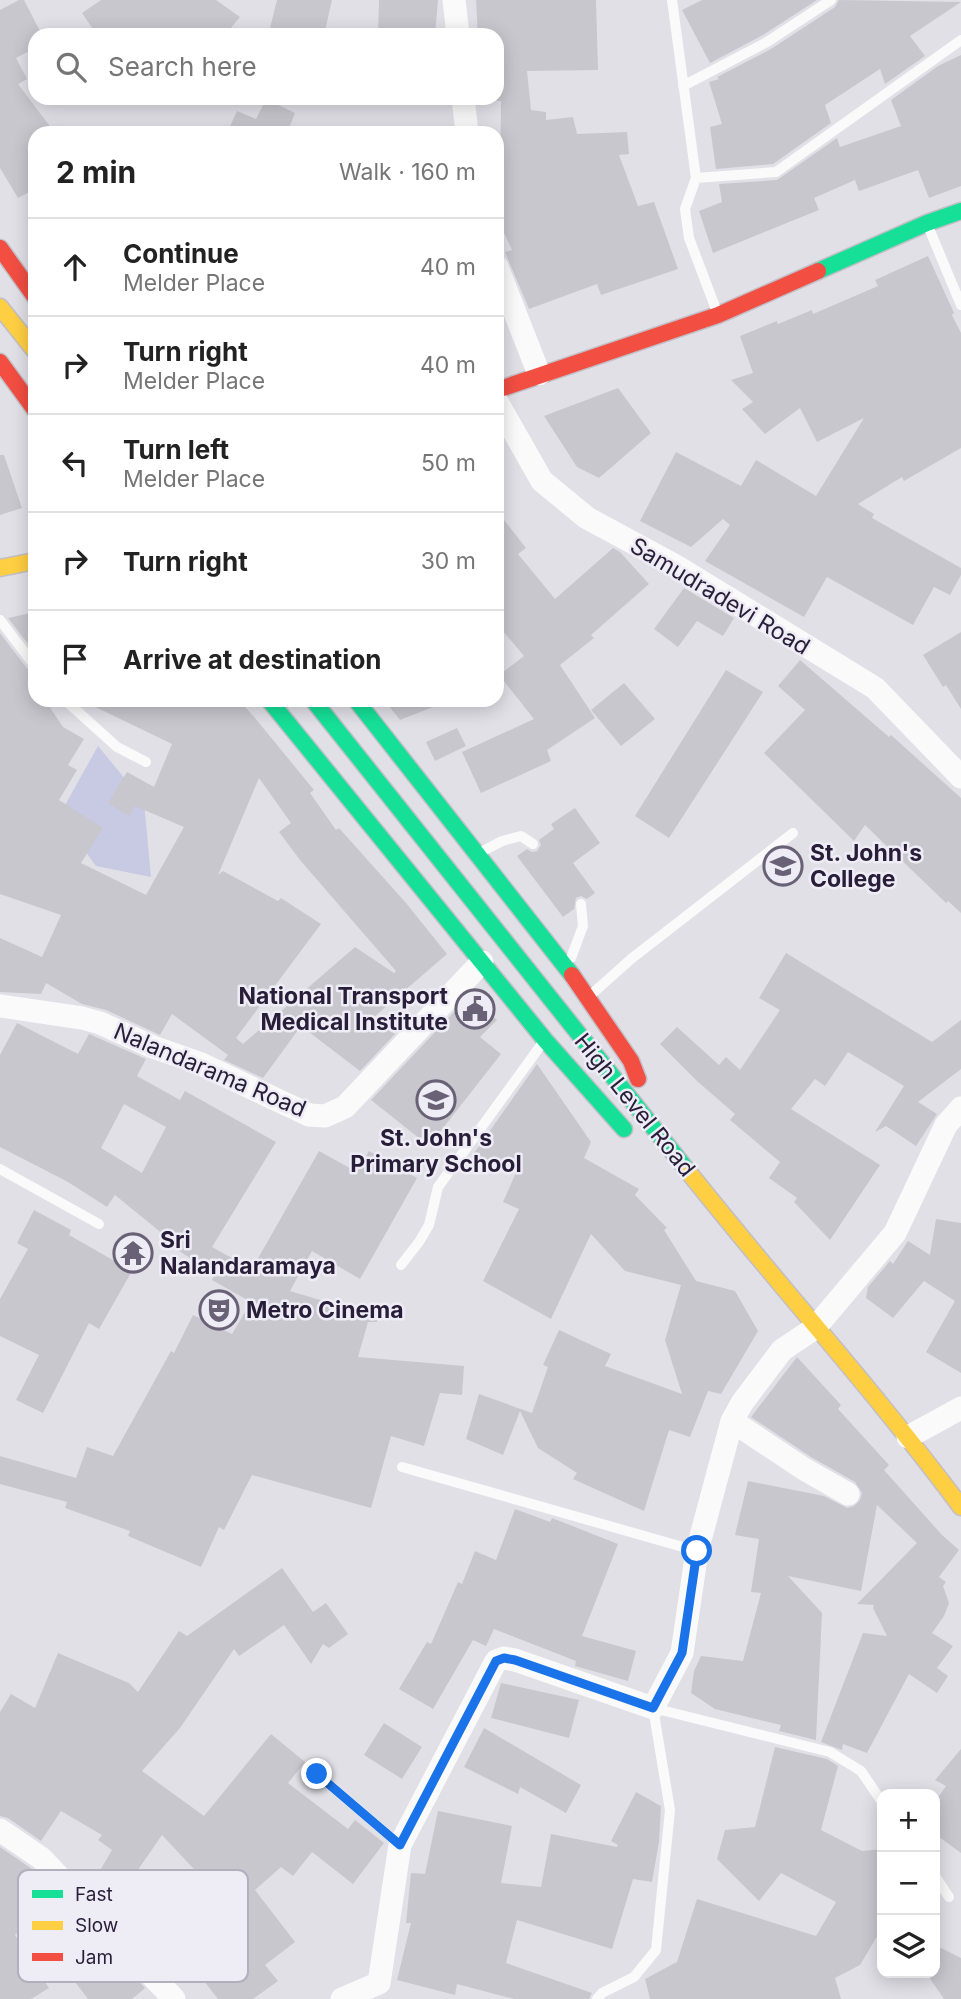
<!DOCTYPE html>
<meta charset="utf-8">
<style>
:root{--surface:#fff;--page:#f6f6f6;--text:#222;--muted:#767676;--line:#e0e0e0}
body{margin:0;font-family:Inter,sans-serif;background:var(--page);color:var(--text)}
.controls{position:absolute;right:21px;bottom:21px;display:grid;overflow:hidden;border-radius:14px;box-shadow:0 4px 18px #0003}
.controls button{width:63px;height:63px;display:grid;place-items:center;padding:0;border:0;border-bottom:2px solid var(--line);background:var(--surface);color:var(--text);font:35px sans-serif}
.stop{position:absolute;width:21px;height:21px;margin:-16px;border:5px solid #1a73e8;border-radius:50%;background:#fff}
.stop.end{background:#1a73e8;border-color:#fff;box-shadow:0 2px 7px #0008}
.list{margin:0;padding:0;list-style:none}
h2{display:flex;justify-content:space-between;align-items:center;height:91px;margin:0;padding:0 28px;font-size:30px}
h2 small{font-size:23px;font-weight:400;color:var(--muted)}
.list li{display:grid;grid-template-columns:46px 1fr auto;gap:21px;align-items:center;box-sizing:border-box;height:98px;padding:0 28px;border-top:2px solid var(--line)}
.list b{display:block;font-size:26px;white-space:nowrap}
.list p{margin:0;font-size:23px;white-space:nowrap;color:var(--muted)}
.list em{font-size:23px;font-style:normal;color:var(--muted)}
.icon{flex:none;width:38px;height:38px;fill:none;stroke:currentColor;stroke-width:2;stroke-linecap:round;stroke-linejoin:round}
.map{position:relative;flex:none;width:961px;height:1999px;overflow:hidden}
.search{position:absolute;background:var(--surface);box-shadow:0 4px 18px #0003;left:28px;top:28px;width:476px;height:77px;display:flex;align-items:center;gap:18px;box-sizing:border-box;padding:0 24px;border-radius:21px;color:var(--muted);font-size:26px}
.panel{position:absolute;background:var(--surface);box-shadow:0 4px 18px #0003;left:28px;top:126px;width:476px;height:581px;border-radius:21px}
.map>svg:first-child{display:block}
</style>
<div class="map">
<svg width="961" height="1999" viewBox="0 0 961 1999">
<rect width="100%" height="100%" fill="#e1e0e7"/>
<!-- green -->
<path fill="#c8c9e2" d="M98,746l46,56 7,75 -55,-11 -37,-50z"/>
<!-- building -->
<path fill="#c8c7ce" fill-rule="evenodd" d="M19,0h5l18,35h-7v13l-19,10 11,21 -9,5 37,49h-20v56l-17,9 -18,-30v-158z
M101,0h115l24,17 -15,18h-128l-15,-22z
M277,0h55l-8,35h-40l-15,-3z
M379,0h59l-3,35h-57z
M476,0h120l2,70 -71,1 4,39 15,2v8l27,-3 4,17 50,-2 2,22 -10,1 19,51 16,-4 24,67 -77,26 -4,-11 -68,25 -24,-57 7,-2 -15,-32v-26l3,-1 1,-90h-4v-66h-19z
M702,0h115l-54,35 -53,28 -28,-53z
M839,0l122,2 -51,34 15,20 -40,28 -5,-15 -55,36 6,18 -58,41 -57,5 -6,-42 12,-3 -13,-42 10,-3 -2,-2 54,-28 64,-42z
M961,55v131l-32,12 -11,-28 -59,21 -4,-11 -41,18 5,12 -106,43 -14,-42 23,-9 -3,-18 58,-4 60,-42 3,9 61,-21 -10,-26 47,-34z
M266,99l29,14 -8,20h-60l10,-22 19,8z
M928,256l26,57 -2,2 9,18v115l-57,33 -2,-4 -44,27 16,10 -2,4 89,50v7l-11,20 -16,-8 -21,38 -86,-48 -23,40 -99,-56 25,-36 -7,-6 -32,28 -51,-26 36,-69 65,34 15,-26 60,36 48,-78 -47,24 -17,-34 -35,26 -23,-25 11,-7 -22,-22 22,-7 -13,-37 37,-15 1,3 34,-14 1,4 65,-28 -3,-6z
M618,388l33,45 -52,45 -22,-11 -33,-51z
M0,455h4l18,53 -22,7z
M497,511l29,37 -8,6 37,45 58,-51 7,4 29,32 -58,51 3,3 -34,27 35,53 -48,32 4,11 -70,32 -19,-41 72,-33 -35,-44 25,-19 -27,-32z
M684,588l50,30 -11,18 -26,-15 -19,26 -24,-18z
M35,612v41l-27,-35z
M961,632v77l-15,-24 -3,2 -20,-32z
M0,633l29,38 6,3v26h10l18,27 21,12 -16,26 9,5 -18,30 44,28 -22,35 65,32 38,-68 -49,-21 -6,10 -21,-13 19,-31 27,15 18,-43 -91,-44h158l16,18 59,72 -4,3 26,37 3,-2 67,75 41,51 -73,63 21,17 -35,37 -59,-45 -38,52 -39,-18 4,-5 -56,-41 -12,21 -54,-25 -24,-6 -36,-21 -5,11 -41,-2v-54l42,19 19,-42 -61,-21zM259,778l32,45 -12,9 21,28 96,111 -2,2 -39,-26 -112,97 -7,-6 85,-114 -40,-26 -3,3 -55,-30 -5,4z
M800,660l89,77 2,-2 70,63v115l-13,-12 -2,2 -81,-78 -11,16 -90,-88 41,-43 -27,-24z
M726,670l37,22 -94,146 -34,-22z
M624,683l31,36 -34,27 -30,-36z
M384,700h64v1l-48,19z
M457,728l9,18 -31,15 -9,-19z
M575,808l25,35 -27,20 22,30 -8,6 -6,-3 -5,2 -2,11 -11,8 -46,-61 10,-7 5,3 5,-1 4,-6 -2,-5 15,-11 -3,-5z
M786,953l146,89 29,-22v49l-43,33 19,12 -21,32 -30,-20 -11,6 29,-46 -56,-34 -23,34 -10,-7 -24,30 89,56 -50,75 -36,-38 3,-4 -28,-20 11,-16 -50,-42 5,-6 -38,-33 -37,-37 17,-17 42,38 7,-8 14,13 40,-60 -21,-12z
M470,995l27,25 -17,17 21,17 -72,92 -58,-46z
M17,1023l61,31 11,-20 57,25 -9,17 43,24 5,-9 91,51 -64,105 40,22 67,-118 38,21 12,-21 48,27 -57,101 -48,-28 -22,40 87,26v5h-9l-10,35 106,9 -2,29 -22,-2 -16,53 -33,-10 -20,72 -119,-33 -28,55 -5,-3 -18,40 -73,-31 2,-5 -65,-23 2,-6 -67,-18v-28l76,22 11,-31 26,9 58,-105 3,2 19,-38 39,19 19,-32 -39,-22 3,-6 -36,-23 1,-3 -65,-53 -8,12 -39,-25 -68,-35v-92zM124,1104l42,23 -24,46 -41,-25z
M537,1064l54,78 -7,16 55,31 -4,6 32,33 -3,2 32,51 39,10 23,40 -37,63 -13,-3 -18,46 -21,-7 -25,81 -71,-32 4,-6 -39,-25 -18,-37 -17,44 -37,-16 13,-45 53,19 16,-46 -5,-2 16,-35 52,24 -6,12 77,28 -17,-54 16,-55 -56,-14 -34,-37 -40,85 -68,-38 36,-72 -16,-7 15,-34 -46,-12z
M34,1210l37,20 -2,5 63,36 -33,58 -10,-6 -46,90 -27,-13 23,-45 -39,-19v-37l28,-50 -11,-6z
M936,1219l25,4v150l-35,-21 29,-51 -31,-20 -31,37 -27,-20 2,-11 22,-26 3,3 15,-23 22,14z
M797,1357l44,48 -3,4 51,56 -5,5 58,65 17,15 -20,27 7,5 -3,4 6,17 -5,13 -12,17 21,13 -16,22 11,8 -11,17 -28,-19 -42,79 -24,-9 -1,6 -21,-8 42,-109 24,3 -14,-28 1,-3 -17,-1 60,-61 -40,-38 -16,86 -73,-15 34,37 -6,127 -37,-9 2,-6 -66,-16 -24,-16 3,-22 7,-15 42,5 18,-68 -10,-1 8,-53 -24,-4 13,-54 76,15 23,12 7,-2 6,-6 2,-7 -7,-11 -44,-25 -60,-40z
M515,1509l35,13 2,-4 66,26 -36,92 54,15 -8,30 -53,-15 1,-5 -82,-32 -8,17 -13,-6 -40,69 -34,-20 28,-47 4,2 27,-62 4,2 13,-33 21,9z
M282,1568l31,44 13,-9 22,31 -19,14 -6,-4 -12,20 -27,-39 -45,31 -5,-7 -54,79 -38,43 62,45 67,-82 34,28 -17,21 60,46 7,-9 29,23 -31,41 -41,-32 -19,24 -12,-9 -26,23 40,52 -30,23 13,16 -25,18h-35l-35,-45 53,-40 -74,-79 -29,42 4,2 -19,31 -20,-12 -9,-9 23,-39 -14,-10 4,-5 -41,-24 -20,30 -33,-23 -8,-2v-104l11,-18 24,14 23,-55 71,30 9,9 41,-61 8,5z
M501,1683l78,17 -10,38 -78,-20z
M384,1723l38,24 -20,32 -38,-24z
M484,1728l97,57 -15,28 -46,-26 -2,7 -54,-27z
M775,1747l52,12 11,7 -17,64 41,21 20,-2v79l-22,37 -25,13 6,21h-191l-5,-20 32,-17 20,-63 119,37 20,-34 -55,-29 -22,28 -42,-42 8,-29 30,-3z
M961,1749v104l-26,-19v-32l11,-16 -11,-6z
M636,1792l25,14 -2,36 -7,40 -19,-3 -21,70 -95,-29 -11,43 86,30 -3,6h-75l-57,-15 -2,11 -58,-15 14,-57h-5l5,-50 14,1 13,-63 74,15 -11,57 40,4 10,-53 66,13 1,-2 -7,-4z
M0,1847l32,22 25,27 -42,39 34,53 -18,11h-31z
M935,1945l26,13v41h-17l-18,-26h9z
M105,1946l40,42 -13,11h-44l-19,-25z"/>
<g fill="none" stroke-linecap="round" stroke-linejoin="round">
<!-- fast casing -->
<g stroke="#c2bec7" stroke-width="19">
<path id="fast" d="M818,271l109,-48 34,-12
M269,700l276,340 79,89
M313,700l374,470
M356,700l216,275"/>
</g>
<!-- slow casing -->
<g stroke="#c2bec7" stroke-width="19">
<path id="slow" d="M0,307l35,44
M0,568l35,-7
M687,1170c90,114 188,221 274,337"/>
</g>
<!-- jam casing -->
<g stroke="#c2bec7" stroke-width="19">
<path id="jam" d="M0,248l35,49
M0,362l35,48
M497,390l221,-75 100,-44
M572,975l59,86 7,18"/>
</g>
<!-- lane -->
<path stroke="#fafafb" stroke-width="10" d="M672,0l24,178 -11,31 4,29 28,74
M683,86l84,-44 64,-42
M696,178l80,-6 185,-132
M928,226l33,79
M0,620l35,46
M65,700l52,47 29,15
M483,851l19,-10 19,-5 12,8
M571,958l12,-32 -2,-22
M593,993l38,-34 162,-126
M0,1169l99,55
M401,1265l18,-23 10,-17 9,-38 103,-142
M402,1467l295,84
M317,1774l83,71
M935,1876l14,21
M597,1999l5,-6 32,-16 22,-27 14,-140 -17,-102 177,44 31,19 21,31"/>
<!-- street -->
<path stroke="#fafafb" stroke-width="23" d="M454,0l4,35
M463,98l4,35
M497,267l42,107
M497,402l45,79 45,37 89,48 199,122 86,89
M0,1006l82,12 18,5 53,24 46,16 110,52 16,1 20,-9 137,-145
M732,1421l72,48 44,25
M908,1437l53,-29
M0,1830l41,28 133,141
M342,1999l37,-16 21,-138 96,-184 8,-3 11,2 138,48 29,-55 15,-102 35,-130 10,-18 40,-53 33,-22 80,-95 51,-108 15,-17"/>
<!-- fast -->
<use href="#fast" stroke="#16e098" stroke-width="16"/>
<!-- slow -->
<use href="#slow" stroke="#ffcf43" stroke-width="16"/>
<!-- jam -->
<use href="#jam" stroke="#f24e42" stroke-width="16"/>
</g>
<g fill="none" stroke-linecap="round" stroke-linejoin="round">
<!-- route -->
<path stroke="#1a73e8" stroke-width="9" d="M317,1774l83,71 96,-184 8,-3 11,2 138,48 29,-55 15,-102"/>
</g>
<!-- icons -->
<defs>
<g id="school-ring" transform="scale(2.0125)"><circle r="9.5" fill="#eeedf6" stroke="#696276" stroke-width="1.5"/><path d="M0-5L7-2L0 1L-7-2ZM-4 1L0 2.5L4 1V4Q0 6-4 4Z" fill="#696276"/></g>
<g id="civic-ring" transform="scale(2.0125)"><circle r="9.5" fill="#eeedf6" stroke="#696276" stroke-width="1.5"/><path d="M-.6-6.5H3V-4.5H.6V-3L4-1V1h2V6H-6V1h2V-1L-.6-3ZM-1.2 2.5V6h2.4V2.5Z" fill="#696276"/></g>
<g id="temple-ring" transform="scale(2.0125)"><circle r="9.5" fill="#eeedf6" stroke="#696276" stroke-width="1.5"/><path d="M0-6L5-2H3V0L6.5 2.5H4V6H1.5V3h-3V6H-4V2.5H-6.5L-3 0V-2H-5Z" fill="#696276"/></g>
<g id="theatre-ring" transform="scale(2.0125)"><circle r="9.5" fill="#eeedf6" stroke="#696276" stroke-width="1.5"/><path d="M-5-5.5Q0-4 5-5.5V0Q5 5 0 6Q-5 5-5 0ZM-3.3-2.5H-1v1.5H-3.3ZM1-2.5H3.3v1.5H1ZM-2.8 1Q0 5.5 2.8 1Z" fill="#696276"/></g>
</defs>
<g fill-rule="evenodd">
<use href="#school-ring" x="783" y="866"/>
<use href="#civic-ring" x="475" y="1009"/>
<use href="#school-ring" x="436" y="1100"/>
<use href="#temple-ring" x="133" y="1253"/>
<use href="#theatre-ring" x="219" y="1310"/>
</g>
<g text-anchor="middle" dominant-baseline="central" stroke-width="5" stroke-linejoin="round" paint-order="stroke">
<!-- street labels -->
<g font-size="23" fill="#281e39" stroke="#eeedf6">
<text transform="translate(720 596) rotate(31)">Samudradevi Road</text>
<text transform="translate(210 1070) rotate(23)">Nalandarama Road</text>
<text transform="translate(635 1105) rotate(51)">High Level Road</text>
</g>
<!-- poi labels -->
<g font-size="23" font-weight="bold" fill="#281e39" stroke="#eeedf6" text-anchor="start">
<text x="810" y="853">St. John's<tspan x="810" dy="26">College</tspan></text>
<text x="448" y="996" text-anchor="end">National Transport<tspan x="448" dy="26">Medical Institute</tspan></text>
<text x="436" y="1138" text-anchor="middle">St. John's<tspan x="436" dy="26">Primary School</tspan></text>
<text x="160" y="1240">Sri<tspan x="160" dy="26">Nalandaramaya</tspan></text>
<text x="246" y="1310">Metro Cinema</text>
</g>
</g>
<!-- legend -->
<rect x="18" y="1870" width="230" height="112" rx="10" fill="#eeedf6" stroke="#b3afbd" stroke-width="2"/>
<rect x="32" y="1890" width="31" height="8" fill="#16e098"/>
<rect x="32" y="1921" width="31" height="9" fill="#ffcf43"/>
<rect x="32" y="1953" width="31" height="8" fill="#f24e42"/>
<g font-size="19" fill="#281e39">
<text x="75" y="1901">Fast</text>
<text x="75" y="1932">Slow</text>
<text x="75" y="1964">Jam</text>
</g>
</svg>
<div class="controls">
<button>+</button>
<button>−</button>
<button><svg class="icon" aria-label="layers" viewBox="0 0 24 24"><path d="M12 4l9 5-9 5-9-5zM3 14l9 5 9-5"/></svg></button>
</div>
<div class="stop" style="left:697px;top:1551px"></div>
<div class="stop end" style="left:317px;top:1774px"></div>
<div class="search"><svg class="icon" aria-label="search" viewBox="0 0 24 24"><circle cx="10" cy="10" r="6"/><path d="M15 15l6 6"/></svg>Search here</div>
<section class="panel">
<h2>2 min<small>Walk · 160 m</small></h2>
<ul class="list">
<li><svg class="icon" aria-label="ahead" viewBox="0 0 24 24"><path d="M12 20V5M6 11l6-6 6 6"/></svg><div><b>Continue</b><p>Melder Place</p></div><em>40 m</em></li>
<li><svg class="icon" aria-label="right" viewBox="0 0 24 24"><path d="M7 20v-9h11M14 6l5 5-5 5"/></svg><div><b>Turn right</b><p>Melder Place</p></div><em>40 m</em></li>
<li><svg class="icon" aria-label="left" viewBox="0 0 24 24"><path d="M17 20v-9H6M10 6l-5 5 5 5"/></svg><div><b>Turn left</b><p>Melder Place</p></div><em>50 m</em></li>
<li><svg class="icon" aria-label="right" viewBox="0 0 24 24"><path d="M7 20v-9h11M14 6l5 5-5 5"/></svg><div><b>Turn right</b></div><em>30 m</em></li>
<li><svg class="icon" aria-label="arrive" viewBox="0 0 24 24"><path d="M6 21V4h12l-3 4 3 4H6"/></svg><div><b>Arrive at destination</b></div></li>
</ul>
</section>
</div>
